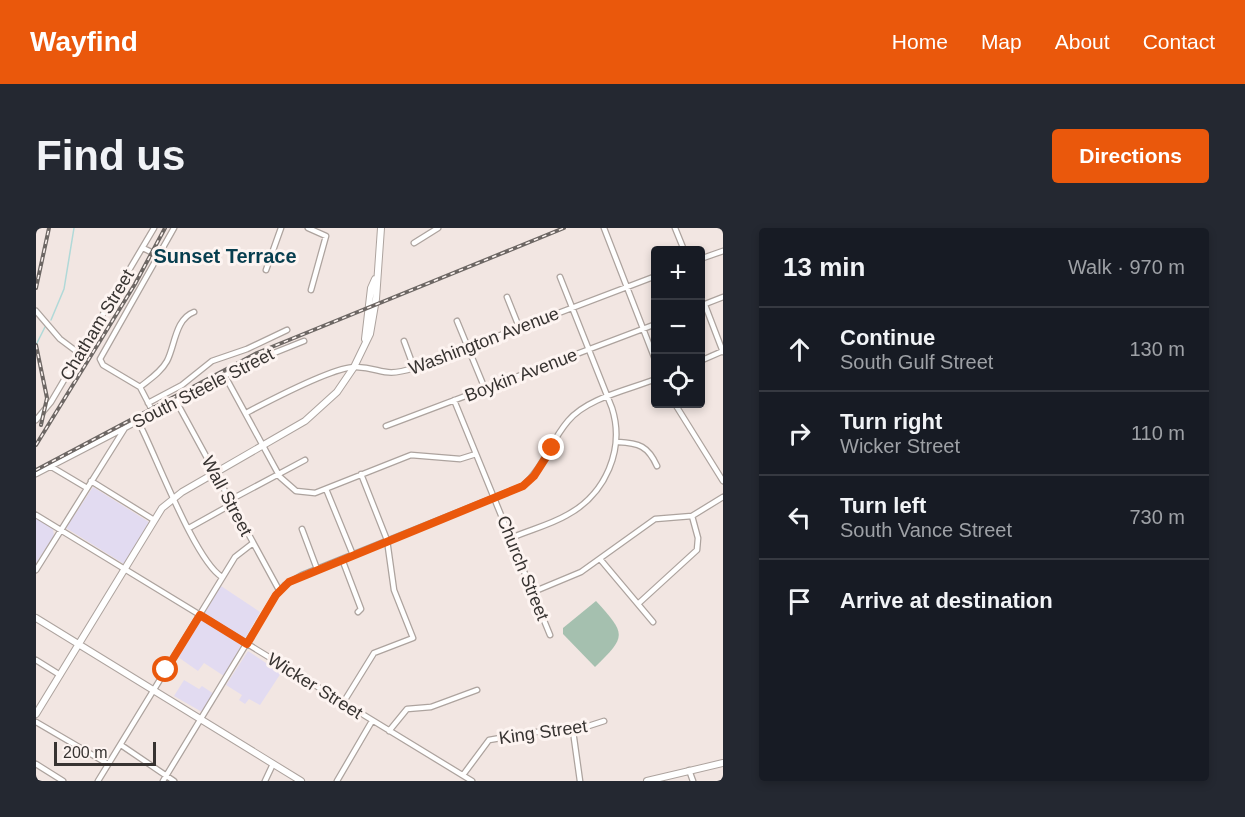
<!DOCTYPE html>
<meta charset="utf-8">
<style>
:root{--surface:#171b24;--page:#242831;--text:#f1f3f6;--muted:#9ea1a6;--line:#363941;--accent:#ea580c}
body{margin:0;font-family:Helvetica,sans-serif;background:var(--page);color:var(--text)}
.controls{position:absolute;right:18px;top:18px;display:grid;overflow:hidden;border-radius:6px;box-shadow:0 3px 9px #0003}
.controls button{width:54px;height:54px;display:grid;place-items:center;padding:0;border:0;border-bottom:2px solid var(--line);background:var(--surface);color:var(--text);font:30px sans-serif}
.scale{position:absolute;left:18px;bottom:15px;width:102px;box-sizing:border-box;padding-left:6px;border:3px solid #373331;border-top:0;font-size:16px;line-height:21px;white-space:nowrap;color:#373331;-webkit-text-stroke:4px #fdf4f1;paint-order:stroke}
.stop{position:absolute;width:18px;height:18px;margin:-14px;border:4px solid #ea580c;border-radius:50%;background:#fff}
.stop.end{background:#ea580c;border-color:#fff;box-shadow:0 2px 6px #0008}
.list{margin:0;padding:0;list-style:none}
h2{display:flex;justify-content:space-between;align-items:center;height:78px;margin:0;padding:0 24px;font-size:26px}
h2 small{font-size:20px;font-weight:400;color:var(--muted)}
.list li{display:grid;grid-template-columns:39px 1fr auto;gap:18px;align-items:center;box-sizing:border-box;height:84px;padding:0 24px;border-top:2px solid var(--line)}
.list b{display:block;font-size:22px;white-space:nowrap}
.list p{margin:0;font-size:20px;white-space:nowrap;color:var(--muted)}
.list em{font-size:20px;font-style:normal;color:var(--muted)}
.icon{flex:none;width:33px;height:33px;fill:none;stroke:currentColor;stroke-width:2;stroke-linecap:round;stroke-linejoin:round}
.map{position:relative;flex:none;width:687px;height:553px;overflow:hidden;border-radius:6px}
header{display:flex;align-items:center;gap:36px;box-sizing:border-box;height:84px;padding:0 30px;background:var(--accent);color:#fff}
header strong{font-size:28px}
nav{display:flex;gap:33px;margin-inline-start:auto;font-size:21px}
.intro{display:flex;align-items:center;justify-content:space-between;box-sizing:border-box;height:144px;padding:0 36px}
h1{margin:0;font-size:42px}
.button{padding:15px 27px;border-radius:6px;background:var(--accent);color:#fff;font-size:21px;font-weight:700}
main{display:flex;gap:36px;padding:0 36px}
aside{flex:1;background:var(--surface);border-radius:6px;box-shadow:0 3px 9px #0003}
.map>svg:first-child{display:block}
</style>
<header>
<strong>Wayfind</strong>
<nav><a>Home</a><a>Map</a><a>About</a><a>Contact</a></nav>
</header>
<div class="intro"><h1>Find us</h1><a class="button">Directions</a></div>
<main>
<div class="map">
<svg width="687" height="553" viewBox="0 0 687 553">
<rect width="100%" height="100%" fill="#f2e6e2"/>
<!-- commercial -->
<path fill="#e2dbf1" d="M57,259l56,35 -25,42 -58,-36z
M0,290l17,11 1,7 -18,27z
M185,358l39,26 -36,64 -20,-13 -6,8 -20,-14z
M212,423l33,22 -21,32 -11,-6 -4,5 -6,-4 3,-5 -16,-10z
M148,452l15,9 3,-3 12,8 -12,18 -28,-16z"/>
<!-- green -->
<path fill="#a5c0af" d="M560,373c30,33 31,35 -1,66l-32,-33v-6z"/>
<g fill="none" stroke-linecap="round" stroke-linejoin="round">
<!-- stream -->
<path stroke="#b0d9d8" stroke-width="1.5" d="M15,92l13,-31 10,-61
M0,117l9,-18"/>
<!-- minor casing -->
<g stroke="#ada39e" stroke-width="7">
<path id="minor" d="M272,0l18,8 -15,54
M568,0l52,134
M639,0l9,22
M378,15l24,-15
M107,20l16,8
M664,31l23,-8
M230,42l15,-42
M471,69l12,30
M669,77l18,47
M664,78l23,-9
M0,83l24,28 20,15
M421,93l28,68
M368,113l10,27
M664,133l23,-10
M189,148l55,101 16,14 19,2 96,-38 49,4 16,-5
M104,159c10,-8 21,-15 27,-26 8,-15 8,-42 27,-49
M418,172l96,235
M140,173l103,189
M112,175l34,-18 30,-24 35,-12 40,-19
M639,176l48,77
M117,184l-13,-25 -37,-22 -3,-6 74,-131
M210,185c21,-11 88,-47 110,-46 27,1 26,11 58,1l242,-92
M0,192l15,-18 103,-174
M102,193c17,32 57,140 84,156
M350,198l270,-102
M582,214c21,1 30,4 39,24
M14,238l37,22
M0,246l87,-45
M55,253l63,39
M290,261l27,66
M194,272l75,-40
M0,287l436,266
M153,300l43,-24
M266,301l15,40
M475,310c18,-8 39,-13 56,-23 39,-21 58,-66 45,-107l-52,-131
M306,331l19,50 -3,3
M564,331l53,63
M0,342l89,-142 124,-65 55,-22
M497,364l48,-20 74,-53 37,-3 31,-19
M603,375l58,-53 1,-12 -6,-22
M0,432l24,15
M307,475l31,-50 39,-15 -19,-48 -7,-50 -26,-66
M0,494l72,42
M353,503l18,-22 24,-2 46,-17
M537,503l7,50
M85,517l53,36
M0,536l27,17
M653,542l4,11
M427,547l26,-35 46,-8 38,-1 31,-10
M62,553l137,-224 18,-14
M127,553l113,-186 9,-10 17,-10 221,-89c21,-19 27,-44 45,-65 19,-23 60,-31 88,-42
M229,553l8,-17
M301,553l35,-60"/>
</g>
<!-- major casing -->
<g stroke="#ada39e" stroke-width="8">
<path id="major" d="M329,111l6,-51 4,-9
M0,390l265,163
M0,486l126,-206 20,-16 123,-71 32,-29 17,-25 16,-33 6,-35 5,-71
M611,553l76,-18"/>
</g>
<!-- minor -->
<use href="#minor" stroke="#fff" stroke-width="4.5"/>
<!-- major -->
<use href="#major" stroke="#fff" stroke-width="6"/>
<!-- rail casing -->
<g stroke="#6d6764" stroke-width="4">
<path id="rail" d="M0,60l13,-60
M0,117l11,53 -6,27
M0,217l99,-161 30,-56
M0,242l221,-117 307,-125"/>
</g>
<!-- rail -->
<use href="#rail" stroke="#fdf4f1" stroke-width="1.5" stroke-dasharray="4.5" stroke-linecap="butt"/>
</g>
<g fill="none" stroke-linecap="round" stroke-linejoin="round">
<!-- route -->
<path stroke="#ea580c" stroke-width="8" d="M130,442l34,-55 47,29 29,-49 13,-13 234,-96 11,-10 18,-28"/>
</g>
<g text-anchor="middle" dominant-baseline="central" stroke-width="6" stroke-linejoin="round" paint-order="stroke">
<!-- street labels -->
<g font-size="18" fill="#373331" stroke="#fdf4f1">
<text transform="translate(61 97) rotate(-59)">Chatham Street</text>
<text transform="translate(448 113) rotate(-21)">Washington Avenue</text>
<text transform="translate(485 147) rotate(-21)">Boykin Avenue</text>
<text transform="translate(167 160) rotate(-27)">South Steele Street</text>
<text transform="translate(191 268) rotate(62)">Wall Street</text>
<text transform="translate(487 340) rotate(68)">Church Street</text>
<text transform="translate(279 458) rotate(32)">Wicker Street</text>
<text transform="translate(507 504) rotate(-8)">King Street</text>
</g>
<!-- neighbourhood labels -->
<g font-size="20" font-weight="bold" fill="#073e4f" stroke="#fdf4f1">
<text x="189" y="28">Sunset Terrace</text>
</g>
</g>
</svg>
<div class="controls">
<button>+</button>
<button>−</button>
<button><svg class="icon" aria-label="locate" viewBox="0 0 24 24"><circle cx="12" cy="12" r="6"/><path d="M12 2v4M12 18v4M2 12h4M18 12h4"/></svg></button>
</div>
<div class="scale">200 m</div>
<div class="stop" style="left:130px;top:442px"></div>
<div class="stop end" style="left:516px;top:220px"></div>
</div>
<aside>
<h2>13 min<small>Walk · 970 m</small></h2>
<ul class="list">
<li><svg class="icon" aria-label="ahead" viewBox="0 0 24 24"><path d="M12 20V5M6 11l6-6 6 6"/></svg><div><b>Continue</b><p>South Gulf Street</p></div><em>130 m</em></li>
<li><svg class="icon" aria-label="right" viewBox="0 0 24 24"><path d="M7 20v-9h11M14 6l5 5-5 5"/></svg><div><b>Turn right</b><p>Wicker Street</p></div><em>110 m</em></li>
<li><svg class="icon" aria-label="left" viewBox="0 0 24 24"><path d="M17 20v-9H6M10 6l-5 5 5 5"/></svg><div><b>Turn left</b><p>South Vance Street</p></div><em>730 m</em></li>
<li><svg class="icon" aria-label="arrive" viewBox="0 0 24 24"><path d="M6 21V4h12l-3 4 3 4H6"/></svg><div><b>Arrive at destination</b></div></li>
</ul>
</aside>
</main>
